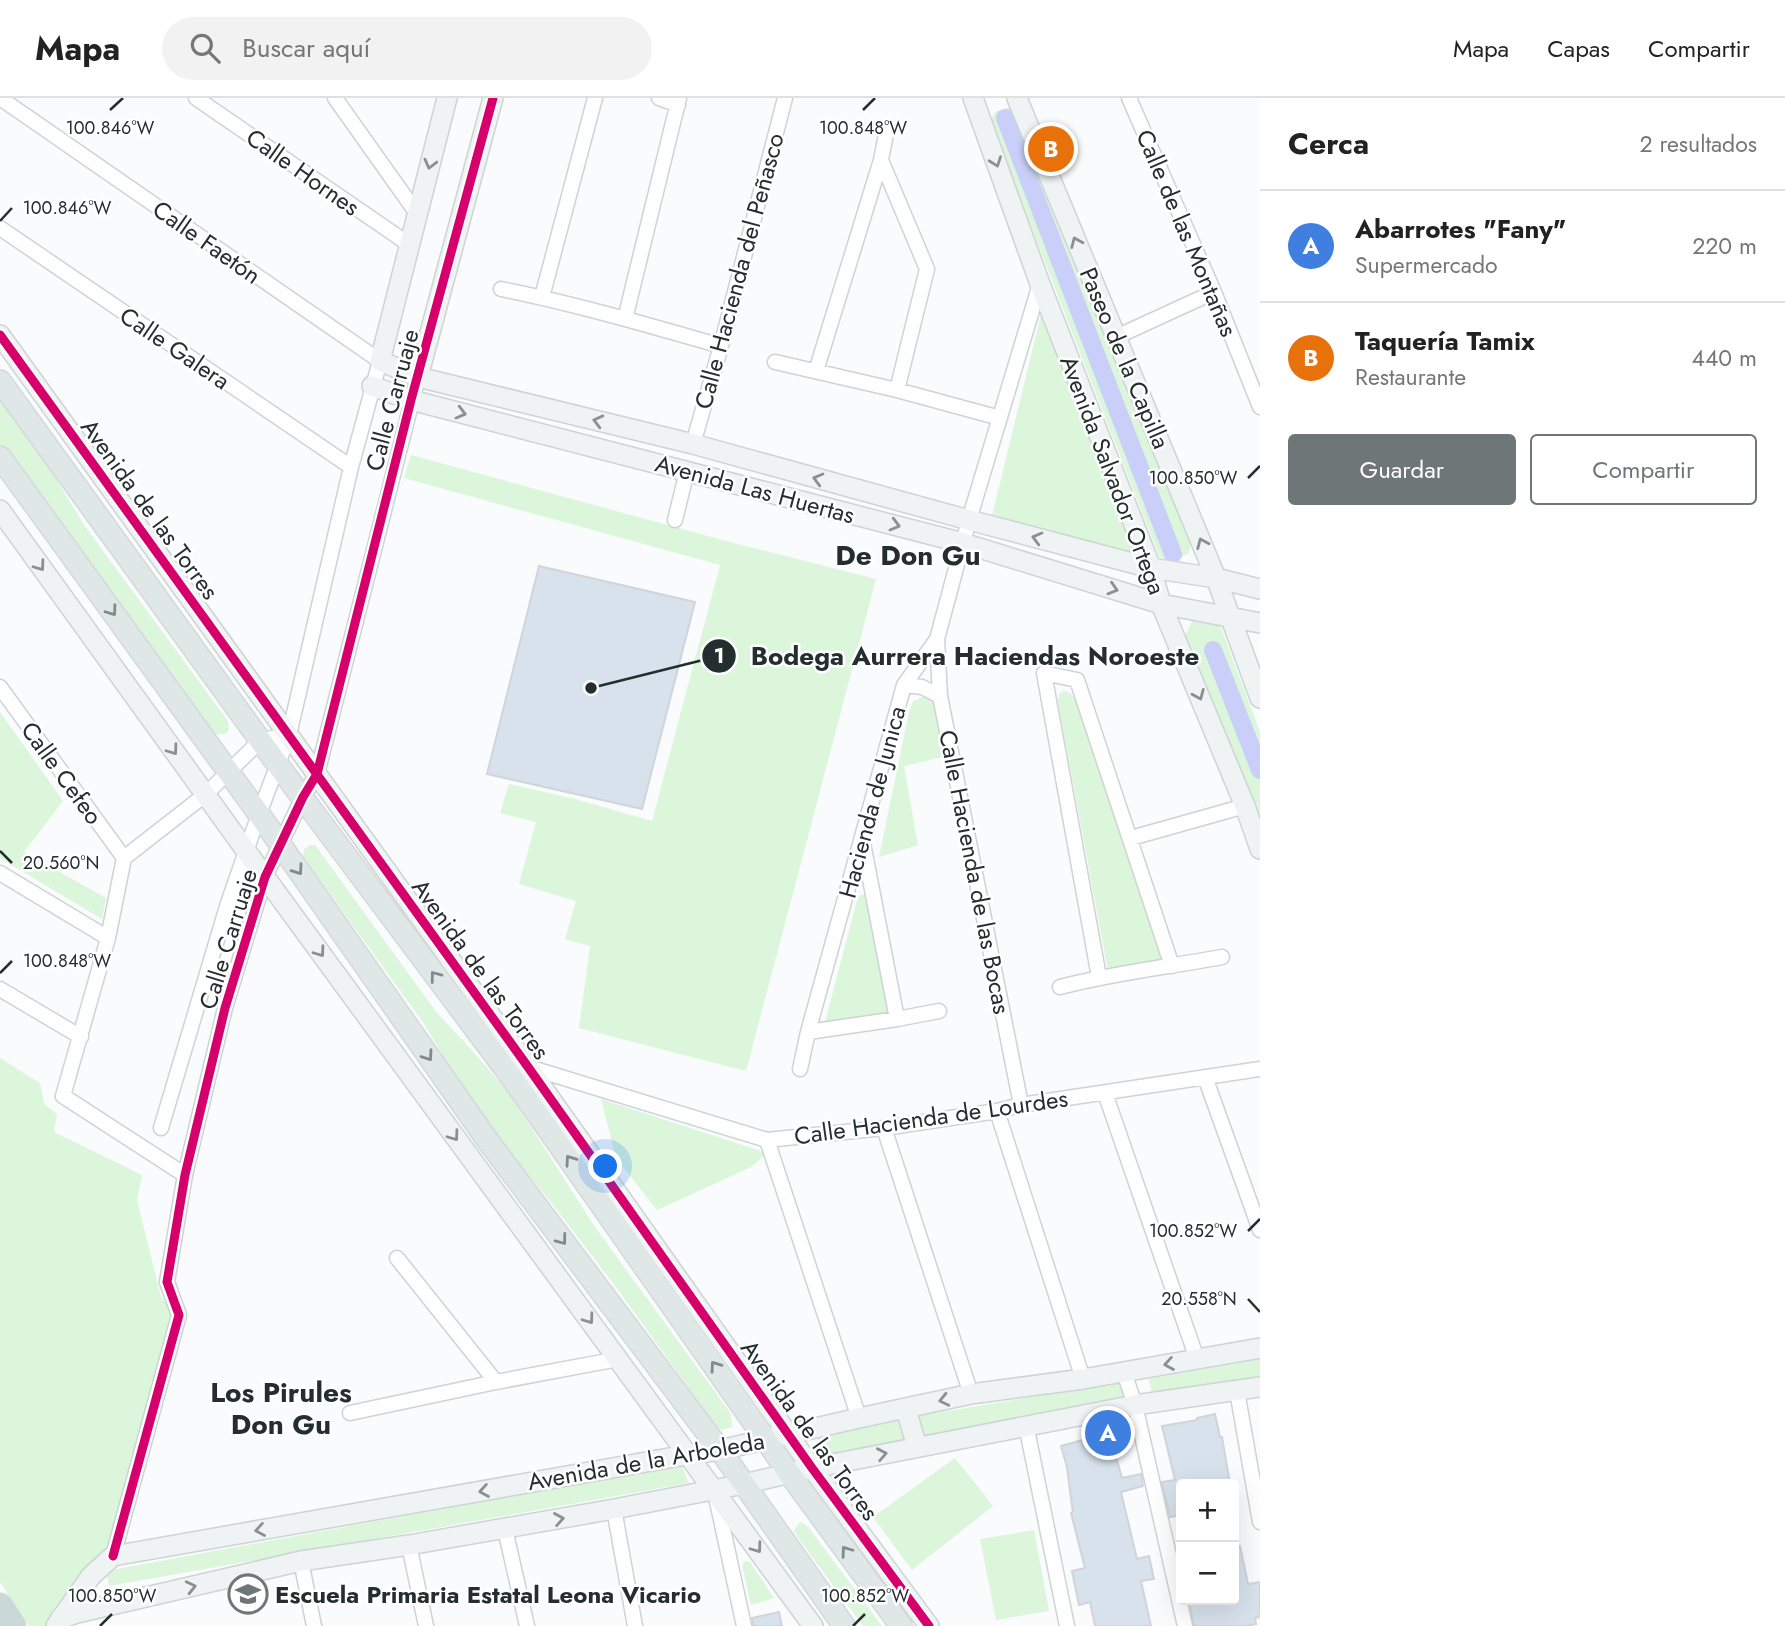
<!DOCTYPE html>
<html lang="es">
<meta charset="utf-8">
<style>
:root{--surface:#fff;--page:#f2f2f2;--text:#222;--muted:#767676;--line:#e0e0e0;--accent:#6f7677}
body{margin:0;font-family:Jost,sans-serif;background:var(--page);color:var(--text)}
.controls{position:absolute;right:21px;bottom:21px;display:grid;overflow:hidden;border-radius:7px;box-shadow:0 7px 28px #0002}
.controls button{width:63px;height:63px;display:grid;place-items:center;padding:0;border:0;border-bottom:2px solid var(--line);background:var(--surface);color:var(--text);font:35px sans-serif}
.you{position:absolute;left:606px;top:1069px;width:24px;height:24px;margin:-18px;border:5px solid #fff;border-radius:50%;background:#1a73e8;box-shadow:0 0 0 10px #1a73e833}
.badge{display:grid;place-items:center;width:46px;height:46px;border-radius:50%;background:var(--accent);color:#fff;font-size:23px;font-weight:700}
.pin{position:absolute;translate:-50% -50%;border:4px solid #fff;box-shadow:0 2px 7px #0006}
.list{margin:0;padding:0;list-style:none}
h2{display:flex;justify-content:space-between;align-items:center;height:91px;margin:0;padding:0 28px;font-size:30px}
h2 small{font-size:23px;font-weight:400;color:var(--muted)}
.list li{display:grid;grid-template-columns:46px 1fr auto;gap:21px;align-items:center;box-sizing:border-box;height:112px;padding:0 28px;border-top:2px solid var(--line)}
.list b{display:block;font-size:26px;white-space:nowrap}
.list p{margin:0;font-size:23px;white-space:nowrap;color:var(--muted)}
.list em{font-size:23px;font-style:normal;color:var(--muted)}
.actions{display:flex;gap:14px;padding:21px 28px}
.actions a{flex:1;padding:16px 0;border:2px solid var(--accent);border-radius:7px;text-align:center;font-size:24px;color:var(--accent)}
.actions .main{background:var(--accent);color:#fff}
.icon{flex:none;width:38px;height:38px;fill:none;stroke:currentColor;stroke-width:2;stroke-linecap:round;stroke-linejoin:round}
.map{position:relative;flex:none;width:1260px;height:1528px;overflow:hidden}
header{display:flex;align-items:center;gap:42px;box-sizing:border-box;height:98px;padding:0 35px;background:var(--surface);border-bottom:2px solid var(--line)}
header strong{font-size:33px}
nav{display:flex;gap:38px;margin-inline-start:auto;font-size:24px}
.search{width:490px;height:63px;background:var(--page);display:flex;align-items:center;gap:18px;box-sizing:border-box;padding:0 24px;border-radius:38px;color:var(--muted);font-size:26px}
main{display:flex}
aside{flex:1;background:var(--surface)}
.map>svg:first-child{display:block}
</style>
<header>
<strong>Mapa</strong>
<div class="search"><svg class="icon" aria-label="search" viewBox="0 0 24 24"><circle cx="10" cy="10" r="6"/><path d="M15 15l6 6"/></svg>Buscar aquí</div>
<nav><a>Mapa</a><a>Capas</a><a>Compartir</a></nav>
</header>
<main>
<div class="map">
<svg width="1260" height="1528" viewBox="0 0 1260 1528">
<rect width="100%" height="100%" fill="#f9fbfc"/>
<!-- green -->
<path fill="#dbf6db" d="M1010,9l9,13 173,418 -3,15 -18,10 -12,-7 -169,-435 5,-9z
M1044,204l95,256 -148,-38z
M0,298l44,63 40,66 144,196 1,9 -4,4h-12l-213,-283z
M411,357l315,86 150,38 -130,492 -167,-43 11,-82 -25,-7 11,-38 -57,-17 17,-62 -36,-9 9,-29 66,15 77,22 68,-256 -316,-87z
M1206,519l15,11 39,104v124l-75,-220 7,-15z
M1064,593l4,1 9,7 86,262 -55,10 -50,-269 1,-8z
M925,598l12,7 10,53 -43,10 14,79 -39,12 30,-145 4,-11z
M0,614l63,89 -39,51 82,46 -4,21 -102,-61z
M310,747h5l122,168 31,33 41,47 86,134 136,187 1,13 -10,3 -5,-3 -101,-140 -62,-81 -64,-77 -43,-66 -22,-38 -118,-163 -4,-6 1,-7z
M869,796l22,121 -68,15 34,-130 3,-5z
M0,960l40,25 4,21 13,10 -3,18 88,43 -5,25 24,97 13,15 -65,240 -60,74h-20l-29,-44z
M601,1001l166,54 -16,14 -94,43 -41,-52z
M1260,1261v17l-108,19 -3,-16z
M1121,1284l6,19 -204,37 -5,-22z
M901,1320l7,23 -88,17 -3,-21z
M955,1360l38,48 -81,64 -39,-53z
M681,1367l8,18 -580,103 -3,-15z
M800,1424l5,2 4,4 73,98h-19l-65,-88 -4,-8z
M1034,1432l15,81 -53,9 -16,-81z
M745,1463l5,1 24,36 -23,7 -9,-40z"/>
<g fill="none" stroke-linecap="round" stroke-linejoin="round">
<!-- canal -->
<path stroke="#c9cff8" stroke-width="18" d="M1005,20l168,436
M1213,552l47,120"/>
</g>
<!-- building -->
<path fill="#d7e2ec" stroke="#d1d4d8" stroke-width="2" d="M539,468l156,36 -53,207 -155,-35z
M1215,1316l5,23h2l8,47h-49v31l-11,2 -8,-35 13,-2 -13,-54 35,-6v-2z
M1121,1326l5,19 -13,3 9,32 19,-4 2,12 -22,6 16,67 12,-3 5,23 -13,2 10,45h-56l-5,-24 -11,3 -7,-34 13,-3 -14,-55 2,-1 -1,-6 -5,-39 -6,-21 25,-7 -2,-6z
M1240,1448l8,38 12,-2v35l-5,1 1,6 -10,2h-52l-5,-26h45v-53z
M779,1514l3,14h-29l-1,-8z"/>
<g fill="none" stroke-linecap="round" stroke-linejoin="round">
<!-- street casing -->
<g stroke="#ced3d4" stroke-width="17">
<path id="street" d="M0,0l380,263 -29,106 -62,268 -30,79 -31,89 -67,225
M196,0l214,147
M335,0l83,117
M659,0l19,7
M1129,0l85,194 46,115
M881,62l46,109 -30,121
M0,130l351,239
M501,191c74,15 147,36 220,57
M542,199l53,-199
M625,221l54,-221
M1116,239l98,-45
M775,264l122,28 103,28
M816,273l65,-211 6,-31
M693,346l28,-98 64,-248
M675,422l12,-49
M937,541l3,57 81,409
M904,587l18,2 18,9
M0,589l124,171
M1131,740l114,-32
M863,745l34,176
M0,775l108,65
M1099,879l-55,-304 33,7 95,286
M1060,889c53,-14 108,-20 162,-30
M0,891l81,48
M808,934l89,-13 42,-8
M528,969l239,73 117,-12 113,-17 24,-6 239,-36
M800,971l8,-37 96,-347 33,-46 32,-119 71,-236
M1205,979l55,153
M1105,995l92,266
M997,1013l86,268
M884,1030l87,266
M767,1042l92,278
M185,1077l-122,-79 45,-158 16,-80 82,-64 55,-54 28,-5
M397,1160l99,124
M1124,1274l11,33 50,221
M1237,1293l23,131
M350,1315l146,-31 122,-23
M1026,1327l41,201
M716,1399l28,129
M614,1411l21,117
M505,1431l22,97
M409,1447l17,81
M113,1458l66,-241 -12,-33 18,-107 40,-167 40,-131 38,-80 14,-23 101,-397
M301,1463l13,65"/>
</g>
<!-- secondary casing -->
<g stroke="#ced3d4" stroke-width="22">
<path id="secondary" d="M447,0l-67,263 38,16 275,67 276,76 182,48 65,10 44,11
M973,0l67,186 111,284 10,36 84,202 15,43
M1017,0l199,480 44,120
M0,237l528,732 284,401 117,158
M418,279l75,-279
M372,288l39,14 552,143 198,61 99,19
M0,412l265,367 548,749
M906,1311l11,38
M60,1521l17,-6 224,-52 108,-16 205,-36 130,-25 68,-16 323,-63 125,-18
M56,1528l35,-50 22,-20 573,-101 34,-5 139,-32 112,-24 112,-15 177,-31"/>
</g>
<!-- primary casing -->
<g stroke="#d5d8d9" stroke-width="24">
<path id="primary" d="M0,283l278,384 237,317 274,391 112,153
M0,359l259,357 229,327 232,309 124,176"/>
</g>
<!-- highway casing -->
<g stroke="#d5d8d9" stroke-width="27">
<path id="highway" d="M0,1508l13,20"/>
</g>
<!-- street -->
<use href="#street" stroke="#fefeff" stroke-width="14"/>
<!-- secondary -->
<use href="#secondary" stroke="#eff3f3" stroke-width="19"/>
<!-- primary -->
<use href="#primary" stroke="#dfe8e7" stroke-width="21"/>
<!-- highway -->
<use href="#highway" stroke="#cad9d7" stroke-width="24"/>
<!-- cycleway casing -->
<g stroke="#fff" stroke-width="13">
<path id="cycleway" d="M0,237l528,732 284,401 117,158
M113,1458l66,-241 -12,-33 18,-107 40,-167 40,-131 38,-80 14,-23 94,-374 82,-302"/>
</g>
<!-- cycleway -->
<use href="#cycleway" stroke="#d6006c" stroke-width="9"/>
</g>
<!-- one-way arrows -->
<defs><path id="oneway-chevron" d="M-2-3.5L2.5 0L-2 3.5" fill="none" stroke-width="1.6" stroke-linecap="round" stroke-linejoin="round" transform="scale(1.75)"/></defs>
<g stroke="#8a9091">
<use href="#oneway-chevron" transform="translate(996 64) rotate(70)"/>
<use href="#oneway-chevron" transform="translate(430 66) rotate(104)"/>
<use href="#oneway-chevron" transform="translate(1076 144) rotate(-113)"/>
<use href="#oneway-chevron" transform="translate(461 315) rotate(15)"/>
<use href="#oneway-chevron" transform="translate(598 323) rotate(-166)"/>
<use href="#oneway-chevron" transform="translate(818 381) rotate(-165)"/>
<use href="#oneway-chevron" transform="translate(895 427) rotate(15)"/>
<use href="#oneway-chevron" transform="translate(1037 440) rotate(-165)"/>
<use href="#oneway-chevron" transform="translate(1202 445) rotate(-113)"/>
<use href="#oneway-chevron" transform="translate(40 468) rotate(54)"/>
<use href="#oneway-chevron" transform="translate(1113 491) rotate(17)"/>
<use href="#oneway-chevron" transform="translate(1199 597) rotate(67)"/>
<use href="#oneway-chevron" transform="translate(173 652) rotate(54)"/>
<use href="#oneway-chevron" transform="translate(320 854) rotate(54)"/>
<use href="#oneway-chevron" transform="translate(454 1038) rotate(54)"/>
<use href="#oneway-chevron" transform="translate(589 1221) rotate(54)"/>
<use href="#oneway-chevron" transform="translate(1169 1266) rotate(170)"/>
<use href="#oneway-chevron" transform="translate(944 1302) rotate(167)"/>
<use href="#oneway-chevron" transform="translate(882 1356) rotate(-11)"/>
<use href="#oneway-chevron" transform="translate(484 1393) rotate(170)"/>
<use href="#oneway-chevron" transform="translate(559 1421) rotate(-10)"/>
<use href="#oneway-chevron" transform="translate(260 1432) rotate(170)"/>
<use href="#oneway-chevron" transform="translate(757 1450) rotate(54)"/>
<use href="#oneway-chevron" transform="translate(191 1489) rotate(-13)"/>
</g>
<g stroke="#828b8b">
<use href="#oneway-chevron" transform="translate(112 513) rotate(54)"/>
<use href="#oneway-chevron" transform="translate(298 772) rotate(55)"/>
<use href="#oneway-chevron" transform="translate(435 878) rotate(-127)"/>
<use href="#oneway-chevron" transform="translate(428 958) rotate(55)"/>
<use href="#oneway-chevron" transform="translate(570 1062) rotate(-125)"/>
<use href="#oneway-chevron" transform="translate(562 1142) rotate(53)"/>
<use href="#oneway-chevron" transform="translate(715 1268) rotate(-125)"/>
<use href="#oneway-chevron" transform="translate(846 1453) rotate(-126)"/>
</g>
<!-- ticks -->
<path fill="none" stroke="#252e2f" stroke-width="2.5" d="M110,12l13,-12M863,12l12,-12M0,123l12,-13M1248,380l12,-12M0,753l12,12M0,875l12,-12M1248,1133l12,-12M1248,1201l12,13M100,1528l12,-12M853,1528l12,-12"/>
<!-- icons -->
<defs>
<g id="school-ring" transform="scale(2.0125)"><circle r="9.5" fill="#fff" stroke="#6f7677" stroke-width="1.5"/><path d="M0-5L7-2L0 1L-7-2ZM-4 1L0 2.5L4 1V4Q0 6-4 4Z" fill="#6f7677"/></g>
</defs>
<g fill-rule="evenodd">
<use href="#school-ring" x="248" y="1496"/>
</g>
<g text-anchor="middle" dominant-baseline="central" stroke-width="5" stroke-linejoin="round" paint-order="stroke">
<!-- street labels -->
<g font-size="24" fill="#252e2f" stroke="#fff">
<text transform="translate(303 74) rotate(35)">Calle Hornes</text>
<text transform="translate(1187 135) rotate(67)">Calle de las Montañas</text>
<text transform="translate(207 144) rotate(35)">Calle Faetón</text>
<text transform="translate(739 173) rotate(-75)">Calle Hacienda del Peñasco</text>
<text transform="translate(175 250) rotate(34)">Calle Galera</text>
<text transform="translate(1125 260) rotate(67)">Paseo de la Capilla</text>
<text transform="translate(392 302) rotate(-75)">Calle Carruaje</text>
<text transform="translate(1113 377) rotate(69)">Avenida Salvador Ortega</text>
<text transform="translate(755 391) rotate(15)">Avenida Las Huertas</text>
<text transform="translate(150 411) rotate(54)">Avenida de las Torres</text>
<text transform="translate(62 675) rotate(54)">Calle Cefeo</text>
<text transform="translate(872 704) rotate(-75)">Hacienda de Junica</text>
<text transform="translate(975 774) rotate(79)">Calle Hacienda de las Bocas</text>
<text transform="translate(228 841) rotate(-73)">Calle Carruaje</text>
<text transform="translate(481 871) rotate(54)">Avenida de las Torres</text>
<text transform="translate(931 1019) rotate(-8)">Calle Hacienda de Lourdes</text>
<text transform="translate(810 1332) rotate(54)">Avenida de las Torres</text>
<text transform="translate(646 1363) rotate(-10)">Avenida de la Arboleda</text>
</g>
<!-- poi labels -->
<g font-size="24" font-weight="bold" fill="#252e2f" stroke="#fff" text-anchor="start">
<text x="275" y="1496">Escuela Primaria Estatal Leona Vicario</text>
</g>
<!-- quarter labels -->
<g font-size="28" font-weight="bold" fill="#252e2f" stroke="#fff">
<text x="908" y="457">De Don Gu</text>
<text x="281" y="1294">Los Pirules<tspan x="281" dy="32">Don Gu</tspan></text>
</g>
</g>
<g font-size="18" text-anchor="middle" fill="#252e2f" stroke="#fff" stroke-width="5" stroke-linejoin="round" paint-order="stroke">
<text x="110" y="36">100.846°W</text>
<text x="863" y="36">100.848°W</text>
<text x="67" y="116">100.846°W</text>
<text x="1193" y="386">100.850°W</text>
<text x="61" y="771">20.560°N</text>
<text x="67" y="869">100.848°W</text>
<text x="1193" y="1139">100.852°W</text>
<text x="1199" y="1207">20.558°N</text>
<text x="865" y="1504">100.852°W</text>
<text x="112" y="1504">100.850°W</text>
</g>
<!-- callouts -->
<path fill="none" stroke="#252e2f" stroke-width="2.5" d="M591 590L719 558"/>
<g fill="#252e2f" stroke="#fff" stroke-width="2.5">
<circle cx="591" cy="590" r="7"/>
<circle cx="719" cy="558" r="18"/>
</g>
<g font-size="21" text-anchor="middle" font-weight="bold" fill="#fff">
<text x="719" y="565">1</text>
</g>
<g font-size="26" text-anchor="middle" font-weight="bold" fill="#252e2f" stroke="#fff" stroke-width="5" stroke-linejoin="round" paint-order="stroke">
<text x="975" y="567">Bodega Aurrera Haciendas Noroeste</text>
</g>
</svg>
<div class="controls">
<button>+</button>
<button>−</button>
</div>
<div class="you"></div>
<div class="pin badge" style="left:1108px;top:1335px;background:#3f7fe0">A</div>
<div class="pin badge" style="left:1051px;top:51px;background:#e8710a">B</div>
</div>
<aside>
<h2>Cerca<small>2 resultados</small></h2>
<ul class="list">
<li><span class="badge" style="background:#3f7fe0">A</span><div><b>Abarrotes &quot;Fany&quot;</b><p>Supermercado</p></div><em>220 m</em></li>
<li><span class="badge" style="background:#e8710a">B</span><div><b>Taquería Tamix</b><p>Restaurante</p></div><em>440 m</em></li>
</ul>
<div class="actions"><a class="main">Guardar</a><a>Compartir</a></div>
</aside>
</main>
